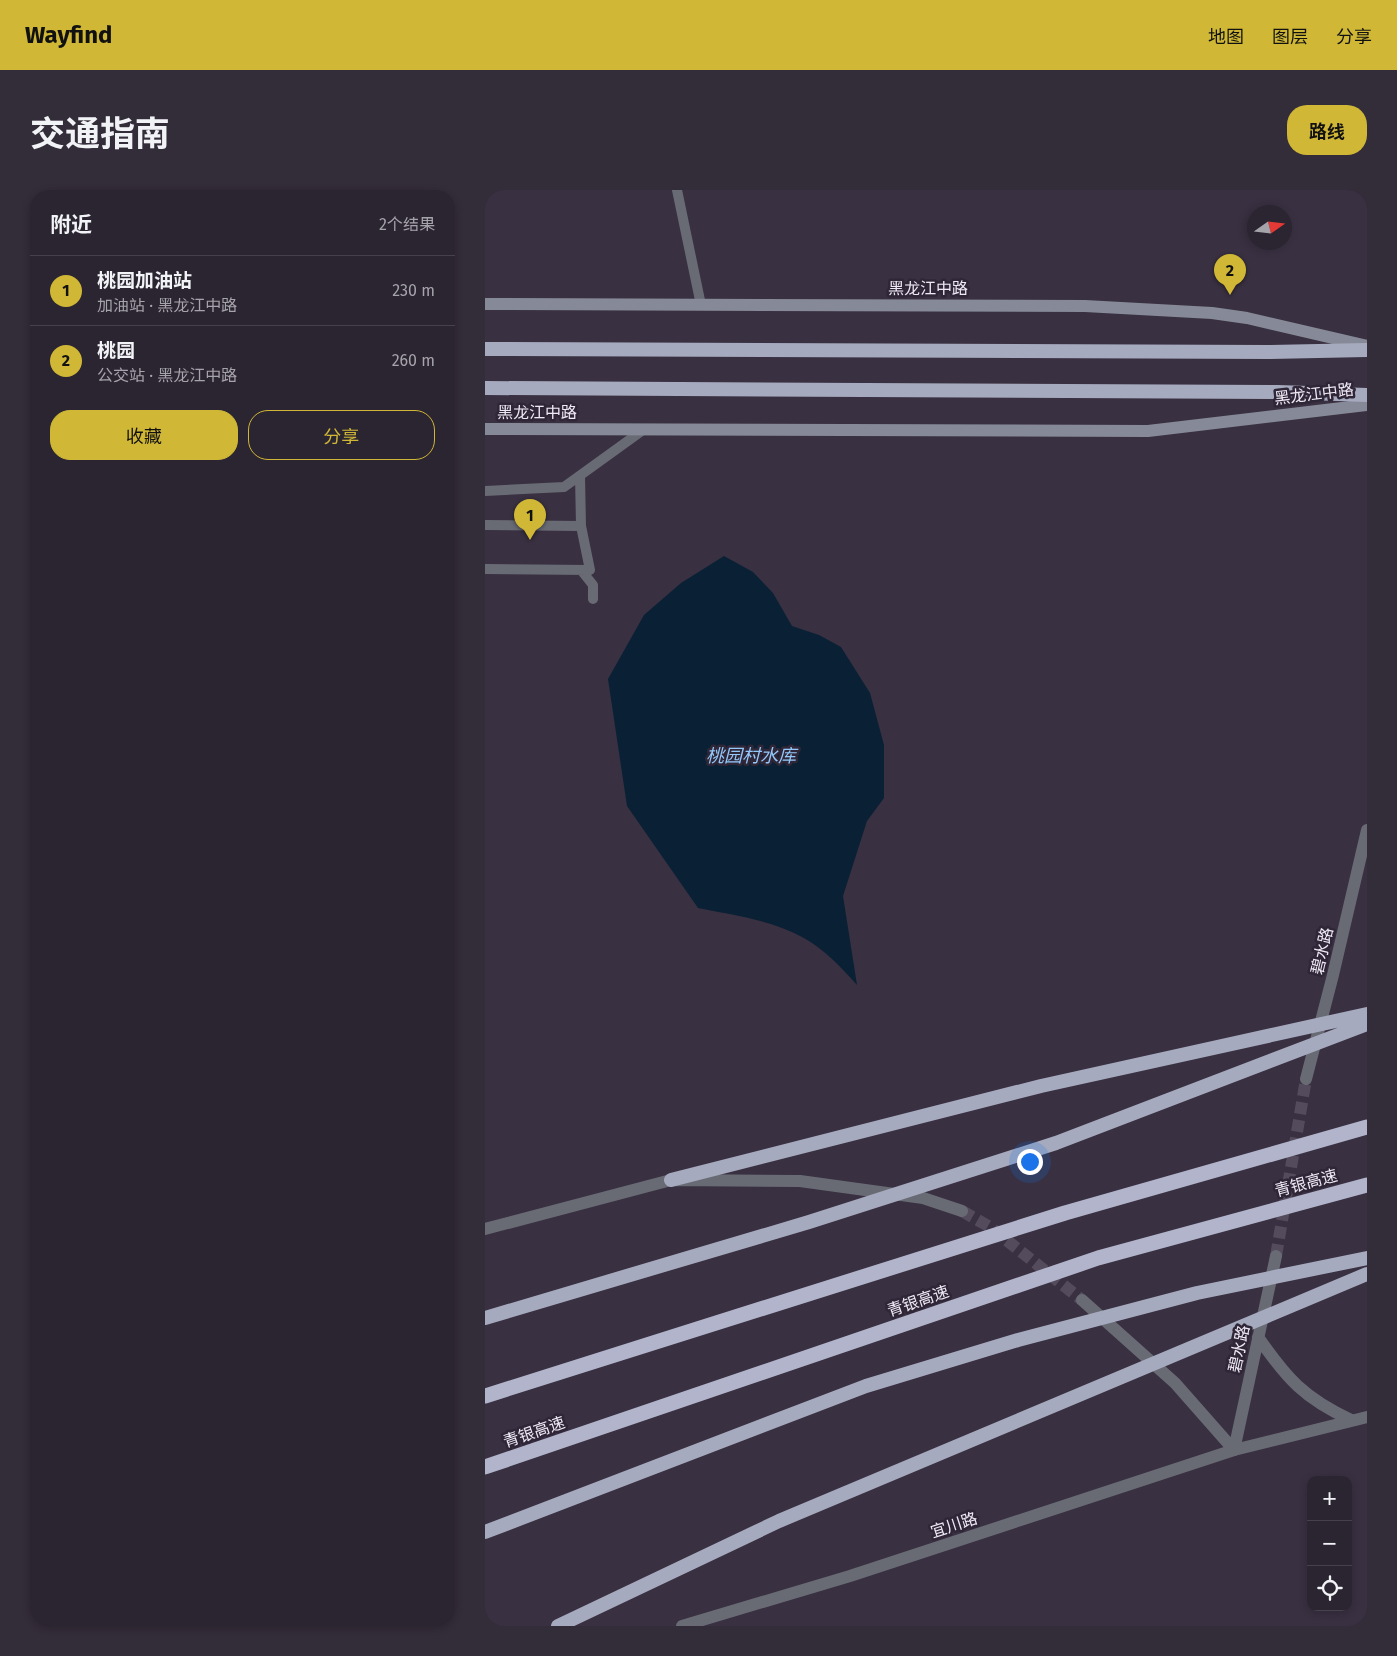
<!DOCTYPE html>
<html lang="zh">
<meta charset="utf-8">
<style>
:root{--surface:#2b2431;--page:#332c39;--text:#f1f3f6;--muted:#a6a4ab;--line:#47414d;--accent:#d0b836}
body{margin:0;font-family:"Fira Sans","Noto Sans SC",sans-serif;background:var(--page);color:var(--text)}
.controls{position:absolute;right:15px;bottom:15px;display:grid;overflow:hidden;border-radius:10px;box-shadow:0 2px 8px #0003}
.controls button{width:45px;height:45px;display:grid;place-items:center;padding:0;border:0;border-bottom:1px solid var(--line);background:var(--surface);color:var(--text);font:25px sans-serif}
.compass{position:absolute;left:762px;top:15px;width:45px;height:45px;border-radius:50%;background:var(--surface);box-shadow:0 2px 8px #0003;rotate:76deg}
.you{position:absolute;left:544px;top:971px;width:18px;height:18px;margin:-12px;border:4px solid #fff;border-radius:50%;background:#1a73e8;box-shadow:0 0 0 8px #1a73e833}
.badge{display:grid;place-items:center;width:32px;height:32px;border-radius:50%;background:var(--accent);color:#111;font-size:16px;font-weight:700}
.pin{position:absolute;translate:-50% -41px;filter:drop-shadow(0 1px 2px #0008)}
.pin::after{content:'';position:absolute;top:26px;width:18px;height:15px;background:inherit;clip-path:polygon(0 0,100% 0,50% 100%)}
.list{margin:0;padding:0;list-style:none}
h2{display:flex;justify-content:space-between;align-items:center;height:65px;margin:0;padding:0 20px;font-size:21px}
h2 small{font-size:16px;font-weight:400;color:var(--muted)}
.list li{display:grid;grid-template-columns:32px 1fr auto;gap:15px;align-items:center;box-sizing:border-box;height:70px;padding:0 20px;border-top:1px solid var(--line)}
.list b{display:block;font-size:19px;white-space:nowrap}
.list p{margin:0;font-size:16px;white-space:nowrap;color:var(--muted)}
.list em{font-size:16px;font-style:normal;color:var(--muted)}
.actions{display:flex;gap:10px;padding:15px 20px}
.actions a{flex:1;padding:11px 0;border:1px solid var(--accent);border-radius:20px;text-align:center;font-size:18px;color:var(--accent)}
.actions .main{background:var(--accent);color:#111}
.icon{flex:none;width:28px;height:28px;fill:none;stroke:currentColor;stroke-width:2;stroke-linecap:round;stroke-linejoin:round}
.map{position:relative;flex:none;width:882px;height:1436px;overflow:hidden;border-radius:20px}
header{display:flex;align-items:center;gap:30px;box-sizing:border-box;height:70px;padding:0 25px;background:var(--accent);color:#111}
header strong{font-size:24px}
nav{display:flex;gap:28px;margin-inline-start:auto;font-size:18px}
.intro{display:flex;align-items:center;justify-content:space-between;box-sizing:border-box;height:120px;padding:0 30px}
h1{margin:0;font-size:35px}
.button{padding:12px 22px;border-radius:20px;background:var(--accent);color:#111;font-size:18px;font-weight:700}
main{display:flex;gap:30px;padding:0 30px}
aside{flex:1;background:var(--surface);border-radius:20px;box-shadow:0 2px 8px #0003}
.map>svg:first-child{display:block}
</style>
<header>
<strong>Wayfind</strong>
<nav><a>地图</a><a>图层</a><a>分享</a></nav>
</header>
<div class="intro"><h1>交通指南</h1><a class="button">路线</a></div>
<main>
<aside>
<h2>附近<small>2个结果</small></h2>
<ul class="list">
<li><span class="badge">1</span><div><b>桃园加油站</b><p>加油站 · 黑龙江中路</p></div><em>230 m</em></li>
<li><span class="badge">2</span><div><b>桃园</b><p>公交站 · 黑龙江中路</p></div><em>260 m</em></li>
</ul>
<div class="actions"><a class="main">收藏</a><a>分享</a></div>
</aside>
<div class="map">
<svg width="882" height="1436" viewBox="0 0 882 1436">
<rect width="100%" height="100%" fill="#393041"/>
<!-- water -->
<path fill="#0a2135" d="M239,366l29,16 20,21 19,33 27,9 22,12 29,46 14,52v53l-17,23 -24,75 14,89c-15,-17 -34,-37 -55,-48 -31,-17 -69,-22 -104,-29l-71,-102 -19,-127 36,-64 37,-32z"/>
<g fill="none" stroke-linecap="round" stroke-linejoin="round">
<!-- tertiary-tunnel -->
<path stroke="#544c5c" stroke-width="12" stroke-dasharray="12 6" stroke-linecap="butt" d="M477,1021l28,16 92,73
M791,1066l30,-177"/>
<!-- service -->
<path stroke="#696b74" stroke-width="10" d="M192,0l24,115
M0,301l79,-4 79,-57
M0,335l96,1
M0,379l105,1 -9,-44 -1,-50
M96,380l12,15v14"/>
<!-- minor -->
<path stroke="#696b74" stroke-width="12" d="M749,1260l133,-33"/>
<!-- tertiary -->
<path stroke="#696b74" stroke-width="12" d="M821,889l27,-104 34,-145
M0,1039l186,-49 129,1 123,17 39,13
M597,1110l93,83 59,67
M773,1147c29,42 46,61 93,83
M749,1260l42,-194
M197,1436l168,-50 384,-126"/>
<!-- secondary -->
<path stroke="#868997" stroke-width="12" d="M0,114l600,2 127,7 35,5 120,28
M0,239l663,2 219,-26"/>
<!-- trunk -->
<path stroke="#a6aabe" stroke-width="14" d="M0,159l785,3 97,-2
M0,198l793,4 89,3
M186,990l370,-94 326,-72
M0,1128l324,-96 247,-79 311,-119
M0,1342l381,-146 152,-46 179,-47 170,-35
M73,1436l221,-105 588,-247"/>
<!-- motorway -->
<path stroke="#b1b4cb" stroke-width="15" d="M0,1206l580,-183 302,-86
M0,1277l613,-209 269,-73"/>
</g>
<g text-anchor="middle" dominant-baseline="central" stroke-width="5" stroke-linejoin="round" paint-order="stroke">
<!-- street labels -->
<g font-size="16" fill="#efe9f5" stroke="#2f2637">
<text x="443" y="98">黑龙江中路</text>
<text transform="translate(829 204) rotate(-7)">黑龙江中路</text>
<text x="52" y="222">黑龙江中路</text>
<text transform="translate(837 761) rotate(-77)">碧水路</text>
<text transform="translate(821 993) rotate(-15)">青银高速</text>
<text transform="translate(433 1111) rotate(-19)">青银高速</text>
<text transform="translate(754 1159) rotate(-78)">碧水路</text>
<text transform="translate(49 1242) rotate(-19)">青银高速</text>
<text transform="translate(469 1335) rotate(-18)">宜川路</text>
</g>
<!-- water labels -->
<g font-size="18" font-style="italic" fill="#93c8fa" stroke="#2f2637">
<text x="266" y="566">桃园村水库</text>
</g>
</g>
</svg>
<div class="controls">
<button>+</button>
<button>−</button>
<button><svg class="icon" aria-label="locate" viewBox="0 0 24 24"><circle cx="12" cy="12" r="6"/><path d="M12 2v4M12 18v4M2 12h4M18 12h4"/></svg></button>
</div>
<svg class="compass" viewBox="-18 -18 36 36"><path d="M0-13l5 13h-10z" fill="#e53935"/><path d="M0 13l5-13h-10z" fill="#a6a4ab"/></svg>
<div class="you"></div>
<div class="pin badge" style="left:45px;top:350px">1</div>
<div class="pin badge" style="left:745px;top:105px">2</div>
</div>
</main>
